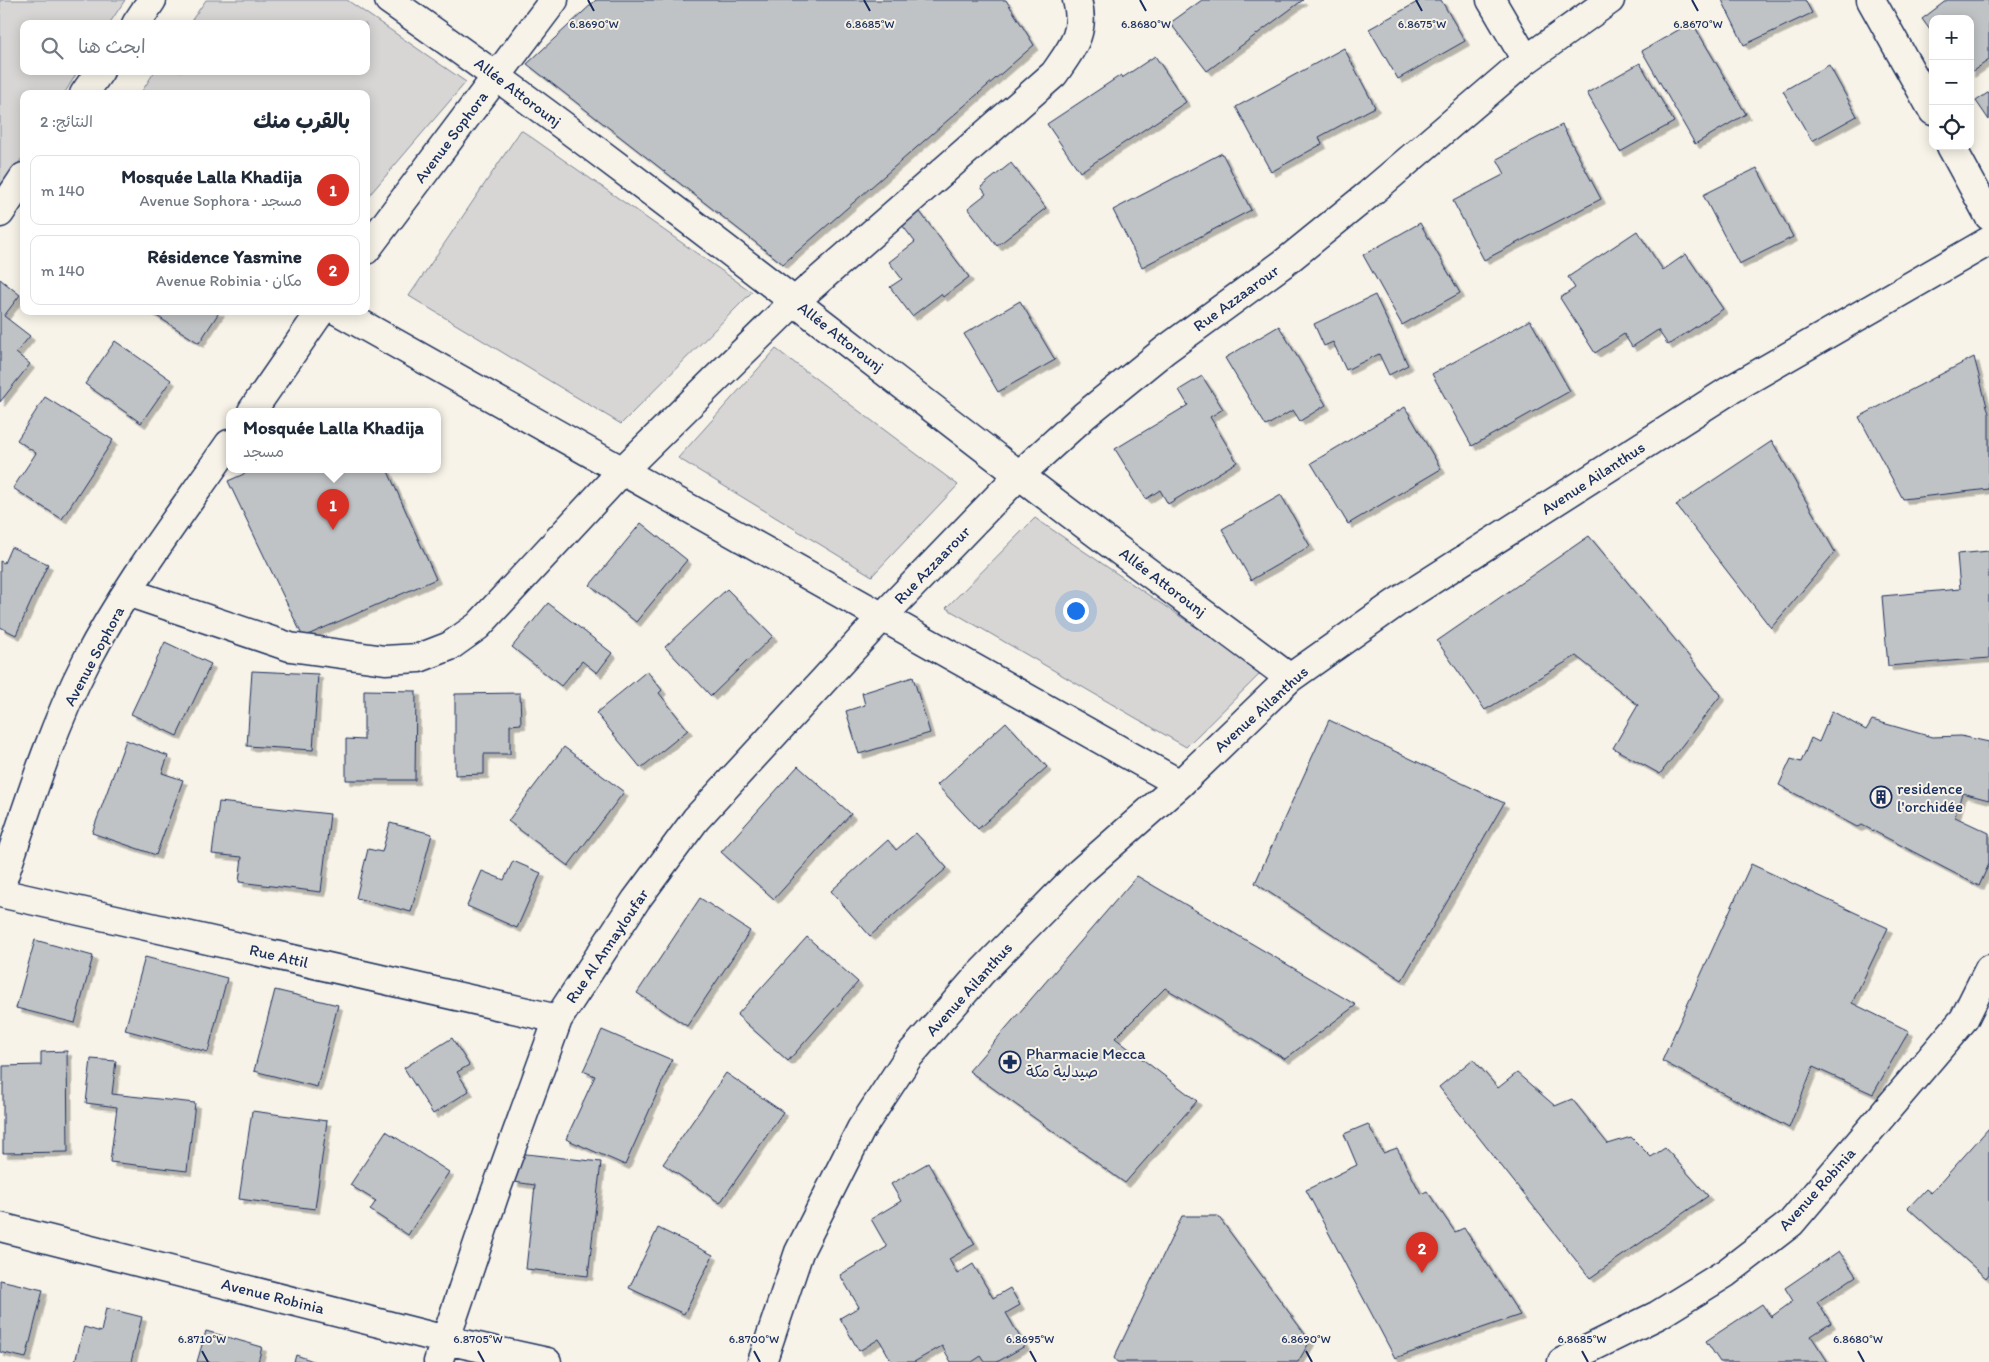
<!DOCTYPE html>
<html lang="ar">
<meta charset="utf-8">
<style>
:root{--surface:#fff;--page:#f6f6f7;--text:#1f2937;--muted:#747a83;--line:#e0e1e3;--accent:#d93025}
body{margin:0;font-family:Itim,"Playpen Sans Arabic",sans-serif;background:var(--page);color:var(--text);direction:rtl}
.controls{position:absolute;right:15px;top:15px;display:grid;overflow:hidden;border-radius:10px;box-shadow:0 2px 12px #0003}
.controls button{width:45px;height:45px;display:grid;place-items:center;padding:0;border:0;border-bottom:1px solid var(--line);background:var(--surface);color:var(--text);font:25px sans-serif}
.you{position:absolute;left:1075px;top:610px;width:18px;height:18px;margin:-12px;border:4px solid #fff;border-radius:50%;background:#1a73e8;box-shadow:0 0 0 8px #1a73e833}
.badge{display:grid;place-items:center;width:32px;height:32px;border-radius:50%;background:var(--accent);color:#fff;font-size:16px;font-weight:700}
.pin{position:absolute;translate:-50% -41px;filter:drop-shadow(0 1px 2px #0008)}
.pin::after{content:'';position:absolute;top:26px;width:18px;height:15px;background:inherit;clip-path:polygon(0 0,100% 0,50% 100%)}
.popup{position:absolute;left:226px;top:408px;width:215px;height:65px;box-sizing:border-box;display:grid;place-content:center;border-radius:10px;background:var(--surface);filter:drop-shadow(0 1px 4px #0005);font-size:16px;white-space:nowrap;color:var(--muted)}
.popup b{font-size:19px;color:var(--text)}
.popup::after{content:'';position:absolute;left:50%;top:100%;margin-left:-10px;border:10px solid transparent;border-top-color:var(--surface)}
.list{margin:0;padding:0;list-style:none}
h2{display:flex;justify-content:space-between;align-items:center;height:65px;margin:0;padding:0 20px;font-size:21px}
h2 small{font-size:16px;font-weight:400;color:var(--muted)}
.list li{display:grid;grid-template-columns:32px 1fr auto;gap:15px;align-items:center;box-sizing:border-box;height:70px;margin:0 10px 10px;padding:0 10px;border:1px solid var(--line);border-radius:10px}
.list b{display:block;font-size:19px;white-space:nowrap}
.list p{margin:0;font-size:16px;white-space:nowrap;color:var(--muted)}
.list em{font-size:16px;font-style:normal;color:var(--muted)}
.icon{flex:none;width:28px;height:28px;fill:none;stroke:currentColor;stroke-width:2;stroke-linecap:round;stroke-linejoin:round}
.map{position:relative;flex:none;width:1989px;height:1362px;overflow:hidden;direction:ltr}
.search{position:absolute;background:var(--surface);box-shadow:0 2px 12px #0003;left:20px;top:20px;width:350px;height:55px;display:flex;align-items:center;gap:12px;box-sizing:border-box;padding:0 18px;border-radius:10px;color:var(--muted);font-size:19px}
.panel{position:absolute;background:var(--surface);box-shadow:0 2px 12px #0003;left:20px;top:90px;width:350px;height:225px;border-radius:10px;direction:rtl}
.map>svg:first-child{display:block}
</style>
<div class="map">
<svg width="1989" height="1362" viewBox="0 0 1989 1362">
<defs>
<filter id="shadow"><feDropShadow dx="4.5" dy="4.5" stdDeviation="0" flood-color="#0004"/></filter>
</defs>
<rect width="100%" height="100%" fill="#f7f3e8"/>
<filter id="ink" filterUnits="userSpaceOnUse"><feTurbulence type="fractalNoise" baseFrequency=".02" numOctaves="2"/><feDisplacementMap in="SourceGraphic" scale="10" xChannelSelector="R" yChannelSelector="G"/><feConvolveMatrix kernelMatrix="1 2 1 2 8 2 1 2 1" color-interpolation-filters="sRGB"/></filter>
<g filter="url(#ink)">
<!-- green -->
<path fill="#d7d6d4" stroke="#798299" d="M0,0h125l-16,24h-85v47h54l-14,23h-40v61l-24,36z
M206,0h141l119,82 -100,117v-105h-226l15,-23h211v-47h-177z
M521,130l231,162 -131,132 -212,-128z
M776,349l182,136 -86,91 -194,-118z
M1035,518l227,154 -76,75 -240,-139z"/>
<!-- building -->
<path fill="#c0c3c5" stroke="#1b2f5e" filter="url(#shadow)" d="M596,0h410l28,45 -251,219 -256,-200z
M1202,0h101l-96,71 -37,-48z
M1421,0h20l24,41 -67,38 -29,-50z
M1722,0h83l7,13 -68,32z
M1947,0h42v60l-19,13v-54h-37v15l-11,-15z
M1692,22l54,92 -51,30 -53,-93z
M1344,48l31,59 -56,30 3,7 -51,28 -35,-65z
M1155,56l31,46 -106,70 -33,-48 74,-49 1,3z
M1640,63l34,59 -54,30 -33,-59z
M1829,65l28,51 -45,25 -29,-50z
M1989,92v28l-13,-19z
M1562,125l39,74 -117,61 -31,-59 52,-27 -8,-15z
M1222,153l29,57 -109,57 -29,-57z
M1011,163l35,45 -49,38 -29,-38 18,-14 -5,-7z
M1757,168l36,69 -54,27 -36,-69z
M914,204l55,73 -26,20 -2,-3 -29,22 -22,-29 12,-8 -13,-17 26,-20 -19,-25z
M1420,223l40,70 -58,32 -39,-70z
M1637,231l26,39 23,-16 37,55 -55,36 -10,-15 -26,17 -8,-13 -29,19 -35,-55 15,-10 -7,-11z
M0,279l20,16 -16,21 26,20 -14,17 14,11 -30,38z
M1375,295l33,70 -19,10 -10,-21 -33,16 -13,-28 -9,4 -10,-22z
M1020,301l35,59 -57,32 -34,-58z
M149,311h71l-21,32z
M1530,320l40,71 -98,55 -40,-72z
M1279,326l47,79 -26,16 -7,-11 -27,16 -41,-68z
M115,341l56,39 -30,43 -56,-39z
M1974,357l15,57v75l-86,10 -44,-82z
M1202,376l21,33 -13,8 27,45 -69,42 -8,-14 -14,9 -31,-50 73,-44 -9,-15z
M45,397l68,43 -51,79 -49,-31 23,-35 -19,-13z
M1405,407l36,62 -93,55 -37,-61z
M1772,441l63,111 -64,76 -95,-123z
M255,469h132l49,110 -133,58 -75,-156z
M1281,495l29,51 -59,34 -29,-51z
M641,523l46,37 -51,62 -46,-37z
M1589,536l132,159 -61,79 -47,-26 25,-43 -62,-49 -91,54 -48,-69z
M11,547l37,17 -32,71 -16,-8v-66l4,2z
M1989,551v107l-101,8 -6,-70 78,-7 -3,-35z
M727,589l46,47 -62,60 -46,-49z
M548,603l64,50 -15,20 -15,-12 -21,25 -49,-39z
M165,642l46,22 -34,72 -46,-22z
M252,671l66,3 -5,76 -66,-4z
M647,671l15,19 -3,3 29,37 -47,38 -45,-55z
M913,677l17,56 -71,21 -13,-43 19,-6 -3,-12z
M364,690l52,1 -1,89h-69v-41l18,1z
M520,693l1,31 -11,1v29h-26v20l-29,1v-81z
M1832,711l34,19 6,-10 60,17 29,-1 28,6v58l-27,-7 -7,24 34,16v31l-10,22 -117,-61 -5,2 -78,-42 12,-26 10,3 10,-24 8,4z
M1329,720l175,83 -102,177 -147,-97z
M1006,722l41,45 -69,62 -41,-44z
M126,740l42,16 -6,17 21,7 -27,75 -64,-22z
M564,747l60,45 -56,74 -60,-45z
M798,766l53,48 -77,85 -53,-47z
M219,802l111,12 -9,78 -82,-10 3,-25 -30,-3z
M390,823l42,11 -21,78 -55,-14 12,-49 14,3z
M916,833l31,35 -77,68 -39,-45 57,-51 8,10z
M513,861l28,12 -24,55 -50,-22 15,-35 22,9z
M1751,864l137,64 -36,75 57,28 -36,63 -60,-27 -24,61 -127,-67z
M1137,876l219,129 -71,54 -120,-71 -50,50 82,63 -72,82 -156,-112z
M700,898l50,33 -63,95 -50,-33z
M807,937l51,45 -70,79 -51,-46z
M35,940l58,16 -18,67 -59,-15z
M145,957l82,21 -19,74 -83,-22z
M275,990l63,15 -21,82 -63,-16z
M602,1030l70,30 -47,105 -59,-26 29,-63 -12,-5z
M452,1038l17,27 -12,7 12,19 -36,23 -29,-46z
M67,1051l1,101 -65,1v-87l38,-1v-13z
M91,1059l25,2 -4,33 83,9 -8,68 -77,-9 7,-55 -31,-4z
M1473,1059l25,29 19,-15 38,33 17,-7 36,45 23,-7 20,20 14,-9 43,48 -118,82 -151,-191z
M726,1073l57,39 -63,91 -57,-39z
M252,1111l75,10 -12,88 -76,-10z
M1368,1124l15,29 14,-5 24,46 6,-3 28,41 9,-4 56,87 -125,43 -89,-168 51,-25 -13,-31z
M1989,1128v146l-3,4 -78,-70 18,-19 5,4z
M386,1131l63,41 -41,63 -38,-25 6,-9 -26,-16z
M517,1153l84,9 -13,114 -62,-7 9,-84 -21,-3z
M928,1163l47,81 -26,15 8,15 16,-10 20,34 17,-10 10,17 -14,8 19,33 -28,16h-12l-4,-6 -9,6h-21l-9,-16 -28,16h-22l-13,-23 -20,12 -19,-33 19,-11 -19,-32 47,-28 -16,-28 30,-18 -10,-17z
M1182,1216h36l92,125 -12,21h-181l-3,-4z
M658,1228l55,27 -29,59 -55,-26z
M1839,1251l17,25 -39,26 14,21 -20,13 17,26h-108l-14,-21 56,-37 9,13 22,-16 -8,-13z
M0,1280l43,10 -17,68 -26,-6z
M106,1308l36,9 -11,45h-56l9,-35 17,5z
M206,1331l56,16 -4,15h-61z
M296,1355l20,7h-22z"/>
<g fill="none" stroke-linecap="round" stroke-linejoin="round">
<!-- street casing -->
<g stroke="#1b2f5e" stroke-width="31">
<path id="street" d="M389,0c215,150 420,314 629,474 90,69 181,136 272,204
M1491,0l35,60
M1871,0l62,111
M136,24l16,-24
M84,94l16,-23
M1951,146l38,70
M0,213l24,-36
M366,250l188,-250
M338,311c281,157 561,317 842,473
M252,411l69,-100
M127,592l163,55 95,13 34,-2 31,-12 28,-20 145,-156 172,-169 259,-227c18,-26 32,-41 23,-74
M0,888c26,-76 49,-154 86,-226 40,-77 94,-147 143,-218
M0,893l558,126
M0,1227l446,113 101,22
M438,1362l57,-169 63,-174 78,-119 60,-81 185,-201 138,-143 66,-60 80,-65 119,-87 85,-69 157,-134 84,-60
M762,1362l37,-110 62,-123 48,-73 71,-82 99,-101 101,-89 110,-106 106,-75 334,-213 259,-149
M1562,1362l96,-47 68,-42 65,-50 173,-204 25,-50"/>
</g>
<!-- street -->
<use href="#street" stroke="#f7f3e8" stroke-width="28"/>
</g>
</g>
<!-- ticks -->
<path fill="none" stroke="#1b2f5e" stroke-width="2" d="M588,0l6,11M864,0l6,11M1140,0l6,11M1416,0l6,11M1692,0l6,11M202,1351l6,11M478,1351l6,11M754,1351l6,11M1030,1351l6,11M1306,1351l6,11M1582,1351l6,11M1858,1351l6,11"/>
<!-- icons -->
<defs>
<g id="building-ring" transform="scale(1.125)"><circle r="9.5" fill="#f7f3e8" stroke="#1b2f5e" stroke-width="1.5"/><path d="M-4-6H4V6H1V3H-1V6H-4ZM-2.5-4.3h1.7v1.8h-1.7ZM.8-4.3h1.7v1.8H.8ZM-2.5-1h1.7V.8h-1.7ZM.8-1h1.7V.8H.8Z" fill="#1b2f5e"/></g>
<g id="pharmacy-ring" transform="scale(1.125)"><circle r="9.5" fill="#f7f3e8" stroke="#1b2f5e" stroke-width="1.5"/><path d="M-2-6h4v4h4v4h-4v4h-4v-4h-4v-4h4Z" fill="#1b2f5e"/></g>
</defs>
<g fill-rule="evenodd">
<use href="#building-ring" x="1881" y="797"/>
<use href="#pharmacy-ring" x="1010" y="1062"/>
</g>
<g text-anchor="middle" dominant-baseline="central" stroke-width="4" stroke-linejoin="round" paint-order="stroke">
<!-- street labels -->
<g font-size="16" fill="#1b2f5e" stroke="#f7f3e8">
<text transform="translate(518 92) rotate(37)">Allée Attorounj</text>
<text transform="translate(451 137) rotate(-53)">Avenue Sophora</text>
<text transform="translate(1236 298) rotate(-36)">Rue Azzaarour</text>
<text transform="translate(841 337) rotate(38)">Allée Attorounj</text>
<text transform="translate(1593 478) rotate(-33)">Avenue Ailanthus</text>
<text transform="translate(932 565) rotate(-46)">Rue Azzaarour</text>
<text transform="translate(1163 582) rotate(37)">Allée Attorounj</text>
<text transform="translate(94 656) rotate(-62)">Avenue Sophora</text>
<text transform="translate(1261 709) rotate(-42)">Avenue Ailanthus</text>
<text transform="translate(607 946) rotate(-56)">Rue Al Annayloufar</text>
<text transform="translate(279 956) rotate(13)">Rue Attil</text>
<text transform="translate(969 989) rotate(-48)">Avenue Ailanthus</text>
<text transform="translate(1817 1189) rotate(-48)">Avenue Robinia</text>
<text transform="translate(273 1296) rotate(14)">Avenue Robinia</text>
</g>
<!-- poi labels -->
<g font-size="16" fill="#1b2f5e" stroke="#f7f3e8" text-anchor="start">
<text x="1897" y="788">residence<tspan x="1897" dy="18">l'orchidée</tspan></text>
<text x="1026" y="1053">Pharmacie Mecca<tspan x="1026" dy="18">صيدلية مكة</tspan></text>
</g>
</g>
<g font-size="12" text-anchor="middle" fill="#1b2f5e" stroke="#f7f3e8" stroke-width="4" stroke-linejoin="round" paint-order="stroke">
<text x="594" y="28">6.8690°W</text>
<text x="870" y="28">6.8685°W</text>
<text x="1146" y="28">6.8680°W</text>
<text x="1422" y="28">6.8675°W</text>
<text x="1698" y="28">6.8670°W</text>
<text x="202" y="1343">6.8710°W</text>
<text x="478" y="1343">6.8705°W</text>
<text x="754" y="1343">6.8700°W</text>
<text x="1030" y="1343">6.8695°W</text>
<text x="1306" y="1343">6.8690°W</text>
<text x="1582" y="1343">6.8685°W</text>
<text x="1858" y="1343">6.8680°W</text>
</g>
</svg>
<div class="controls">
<button>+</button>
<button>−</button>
<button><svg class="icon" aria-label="locate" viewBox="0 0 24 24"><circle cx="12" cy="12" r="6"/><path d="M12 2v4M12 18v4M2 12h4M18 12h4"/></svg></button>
</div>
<div class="you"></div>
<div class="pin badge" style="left:333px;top:530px">1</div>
<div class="popup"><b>Mosquée Lalla Khadija</b>مسجد</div>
<div class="pin badge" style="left:1422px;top:1273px">2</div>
<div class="search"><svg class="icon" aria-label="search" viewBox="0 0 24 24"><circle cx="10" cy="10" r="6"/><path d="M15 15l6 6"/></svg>ابحث هنا</div>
<section class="panel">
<h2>بالقرب منك<small>النتائج: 2</small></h2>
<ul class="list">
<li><span class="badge">1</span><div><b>Mosquée Lalla Khadija</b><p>مسجد · Avenue Sophora</p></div><em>140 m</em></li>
<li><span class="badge">2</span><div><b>Résidence Yasmine</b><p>مكان · Avenue Robinia</p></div><em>140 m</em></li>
</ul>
</section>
</div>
